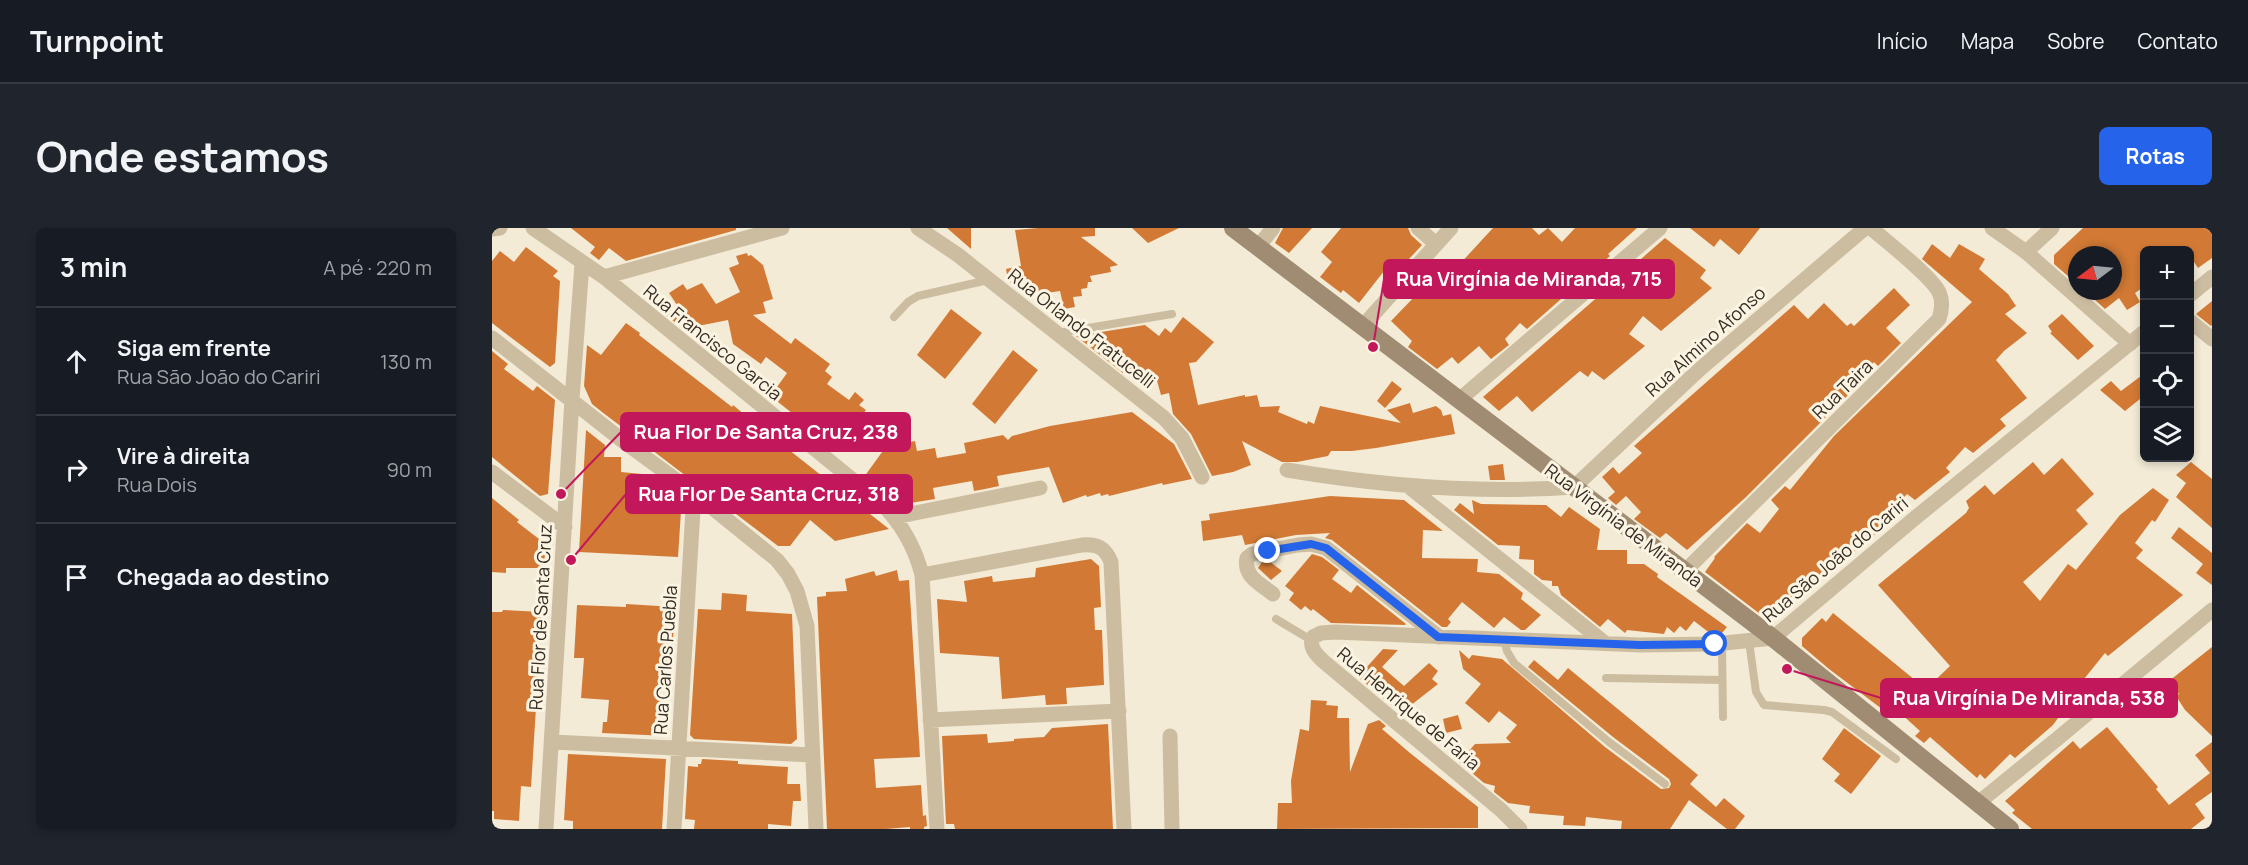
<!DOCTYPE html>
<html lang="pt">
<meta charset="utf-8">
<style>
:root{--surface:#171b24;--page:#20242c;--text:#f1f3f6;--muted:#9ea1a6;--line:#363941;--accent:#2563eb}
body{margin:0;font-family:Manrope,sans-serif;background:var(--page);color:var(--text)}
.controls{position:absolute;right:18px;top:18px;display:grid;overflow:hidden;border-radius:9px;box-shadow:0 3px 9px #0003}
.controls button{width:54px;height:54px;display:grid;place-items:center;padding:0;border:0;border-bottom:2px solid var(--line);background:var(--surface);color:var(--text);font:30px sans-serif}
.compass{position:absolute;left:1576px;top:18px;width:54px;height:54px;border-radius:50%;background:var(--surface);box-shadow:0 3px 9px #0003;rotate:254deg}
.stop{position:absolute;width:18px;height:18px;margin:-14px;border:4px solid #2563eb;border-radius:50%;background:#fff}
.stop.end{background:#2563eb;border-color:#fff;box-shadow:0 2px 6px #0008}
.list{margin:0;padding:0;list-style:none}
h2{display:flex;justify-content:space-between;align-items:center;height:78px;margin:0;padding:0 24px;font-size:26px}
h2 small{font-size:20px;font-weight:400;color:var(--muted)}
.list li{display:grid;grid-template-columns:39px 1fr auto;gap:18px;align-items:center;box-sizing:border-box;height:108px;padding:0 24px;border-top:2px solid var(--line)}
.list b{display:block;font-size:22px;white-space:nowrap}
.list p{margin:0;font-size:20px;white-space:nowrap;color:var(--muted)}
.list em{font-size:20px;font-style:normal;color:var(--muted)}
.icon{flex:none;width:33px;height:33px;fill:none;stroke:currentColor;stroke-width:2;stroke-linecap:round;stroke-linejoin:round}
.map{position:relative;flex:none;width:1720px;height:601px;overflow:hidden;border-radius:9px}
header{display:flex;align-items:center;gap:36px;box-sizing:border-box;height:84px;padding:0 30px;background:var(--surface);border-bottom:2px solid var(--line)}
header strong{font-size:28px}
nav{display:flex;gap:33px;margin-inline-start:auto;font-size:21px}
.intro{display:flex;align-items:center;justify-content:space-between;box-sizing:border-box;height:144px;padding:0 36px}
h1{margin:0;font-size:42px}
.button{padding:15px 27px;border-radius:9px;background:var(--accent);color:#fff;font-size:21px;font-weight:700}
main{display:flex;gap:36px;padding:0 36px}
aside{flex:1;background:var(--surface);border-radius:9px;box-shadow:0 3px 9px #0003}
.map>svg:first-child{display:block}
</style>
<header>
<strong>Turnpoint</strong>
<nav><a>Início</a><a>Mapa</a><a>Sobre</a><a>Contato</a></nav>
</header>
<div class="intro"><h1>Onde estamos</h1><a class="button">Rotas</a></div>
<main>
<aside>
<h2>3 min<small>A pé · 220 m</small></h2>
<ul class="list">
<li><svg class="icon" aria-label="ahead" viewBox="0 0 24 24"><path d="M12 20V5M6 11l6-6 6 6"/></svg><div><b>Siga em frente</b><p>Rua São João do Cariri</p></div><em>130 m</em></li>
<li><svg class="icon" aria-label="right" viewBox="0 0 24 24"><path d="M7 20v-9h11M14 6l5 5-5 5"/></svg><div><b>Vire à direita</b><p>Rua Dois</p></div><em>90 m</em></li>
<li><svg class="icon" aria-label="arrive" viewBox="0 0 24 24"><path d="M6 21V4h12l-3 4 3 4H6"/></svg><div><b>Chegada ao destino</b></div></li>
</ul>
</aside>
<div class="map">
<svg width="1720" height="601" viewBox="0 0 1720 601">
<rect width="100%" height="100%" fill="#f3ebd6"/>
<!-- building -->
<path fill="#d27a35" d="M79,0h165v2l-110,31 -17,-13 -10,12 -9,-7 5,-6z
M455,0h24v21z
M546,0h57v8l-14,1 37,28 -8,2 1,5 -21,4 2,6h-4l-1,6 -6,1 1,7 -9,1 2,10 -11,2 -4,-18 -34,5 -18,-16 -2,-11 15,-3 -6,-36z
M640,0h47l-31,15z
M791,0h29l-23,25 -14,-10z
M849,0h67l3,7 11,10 -26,28 -8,-7 -29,37 -16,-13 -2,3 -21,-16 12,-15 -11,-10z
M1001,0h39l7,7 9,-7 14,14 13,-14h62l-29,26 2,2 -83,73 -7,-6 -15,16 4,6 -18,14 -12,-13 -21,18 -6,-7 -15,12 -29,-22 4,-6 -21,-20 26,-27 8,-12 -4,-3 12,-11 12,12z
M1198,0h70l-21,27 -19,-16 -6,8z
M1591,0h129v30l-14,10 -8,-12v-6h-45v36l-10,7 5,9 -13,8 -8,-12 -14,11 -20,-18h28v-36h-36v29l-23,-20v-9z
M1173,10l41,32 -6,8 12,10 -51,43 -18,-15 -14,18 16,12 -41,34 -12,-9 -4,6 -8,-6 -48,41 -15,-16 -18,15 -16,-14z
M1440,16l18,14 9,-14 26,15 -6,10 29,25 8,12 -11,8 22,19 -23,18 -8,9 31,38 -27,21 6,7 -33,27 -8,-6 -19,21 4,4 -35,28 -8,-6 -17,19 6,4 -117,96 -10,6 -5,-2 -59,-45 10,-14 -1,-1 33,-34 13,10 19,-24 -8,-9 14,-14 5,4 44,-54 138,-134 -50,-43z
M34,19l32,24 -5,5 7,5 -5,82 -5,4 -58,-44v-62l8,-10 14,11z
M255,25l1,3 3,-1 12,10 10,34 -10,3 3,11 -13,2 38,29 4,-6 35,26 -5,7 7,6 -5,7 22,16 6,-8 9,8 -5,5 7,5 -6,8 33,16 -7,13 29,-6 2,10 18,-3 2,10 29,-5 -2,-10 39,-8 5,5 4,-4 38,-10 82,-14 42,32 18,35 -29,6 -1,-2 -53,13 -1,-2 -7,2 -1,-3 -13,4 -1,-2 -23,8 -14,-36 -52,9 2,10 -14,3 -11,2 -2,-10 -39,7 2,11 -37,6 -34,-28 21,-29 -35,-17 -14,17 -58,-46 5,-10 -6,-5 10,-14 -21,-16 -5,7 -28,-20 -5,-24 -30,6v1l-13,3 -22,-17 16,-5 -10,-15 14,-9 4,6 15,-7 14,21 24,-12 -11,-24 10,-4 -3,-8z
M1402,60l16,17 -24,23 15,15 -23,23 -4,-4 -18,19 3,3 -114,114 -58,52 -21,-17 -6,5 -26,-19 7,-7 -15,-16 -10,9 -8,-7 7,-6 -13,-15 11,-10 6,7 23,-21 -8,-7 160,-141 14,14 16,-16 23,23 4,-3 3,3z
M1720,73v24l-1,1 -15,-12z
M459,81l31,24 -37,46 -28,-24z
M1570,86l32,32 -16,14 -28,-27 2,-1 -4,-6z
M691,89l31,25 -18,20 -7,1 9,42 47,-10v2l12,-2 3,12 20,-1 -2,6 29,12 1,-3 6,3 6,-18 81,17 -14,-13 23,-7 3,10 23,-7 5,4 2,6 8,-2 4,20 -79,14 -24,3h-21l-3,5 -31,6h-15l-40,-21 9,24 -18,7 -21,4 -21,-42 -18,-20 -4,-21 -8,2 -5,-18 -23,4 -3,-8h-7l-47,-37 69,-11 14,11 6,-8 6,5z
M134,95l14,10 -1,2 93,72 1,-2 12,10 144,114 -54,12 -25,-21 -20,26h-12l-176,-134 -10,-8 -8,-18 3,-41 14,10z
M521,122l25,20 -43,54 -23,-20z
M0,123l16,13 -4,5 29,22 4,-5 18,14 -7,94 -8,2 -48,-39z
M1653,145v22l-20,16 -25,-21 11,-9 10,10z
M900,153l10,8 -17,19 -8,-7z
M94,202l19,15 -1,12h17v15l21,2 18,13 -1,19h8v4l14,1 -3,46 -99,-5z
M1570,230l32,36 -18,16 12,14 -65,58 17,19 28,-37 8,6 44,-55 33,-27 16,12 -14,22 -3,-2 -17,23 8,7 -7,8 47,37 -75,61 -3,-3 -21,26 7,7 -8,7 -7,-6 -21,29 3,2 -5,7 -38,33 -5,-4 -25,25 -5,-5 -3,4 -47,-41 -6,6 -9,-7 5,-5 -32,-29 -6,7 -53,-40 -27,-23v-8l20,-20 4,4 7,-9 93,76 24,-23 -72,-81 88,-72 3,-5 -3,-7 19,-16 9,10 39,-33 11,13z
M1699,234l21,17v49l-36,-31 10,-14 -10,-8z
M1011,236l2,16h-15l-2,-14z
M838,268l74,4 39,31 -20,-1 -1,28 56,1 -1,13 22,2 24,19 -2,6 20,16 -16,15h-4l-17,-13 -10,11 -32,-26 -14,17 3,3 -4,5h-5l-110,-87 -7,-2 5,-5 -34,2 -51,10 -3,-10 -39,6 -2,-20 9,-1 -1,-6z
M0,270l27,22 -2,2 22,17 6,14 -1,15h-38v5l-14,-1z
M980,272l9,4 65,1 15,12 8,-10 31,22 -3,21h30v14h17l14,10 -1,3 70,50 -5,6 -11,1 -17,-13 -8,10 -6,-5 -6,7 -7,-6 -3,7 -37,-4 -2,3 -17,-14 -8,8 -39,-32 -3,-9h-6v-5l-10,-1 -8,-6v-14l-15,-1 1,-13 -22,-1 -44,-35 6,-7 14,11z
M1687,299l33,26v32l-16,-12 7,-9 -32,-26z
M820,326l10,3 17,13 -7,9 19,14 6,-8 49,39 -1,1 -74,-2 -18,-14 -2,2 -6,-5 -4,4 -12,-10 5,-7 -9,-7z
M599,331l8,7 2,41 -7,1 1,22h7l2,55 -38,3 1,16 -21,1 -1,-10 -43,4 -3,-42 -59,-4 -3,-54 30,3 -3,-21 28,-5 1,6 42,-5 1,-9z
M777,333l13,10 -11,9 -13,-12 4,-6z
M405,342l2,11 10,-1 11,177 -46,2 2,29 45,-3 2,31 3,-1 1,11 -3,1v2h-14v-2l-24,2h-59l-10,-232 9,-1v-4l21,-1 -2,-12 29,-8 2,5z
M230,365l25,2 -1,16 46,3 5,125 -6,5 -97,-5 -4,-4 8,-126 23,1z
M134,376l49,3 -4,66 -9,-1 -2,33h9l-2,31 -65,-3 1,-11h4l2,-22 -28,-2 3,-40h-10l3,-53 49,2z
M11,382l39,2 -11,175 -10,-1 -2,35 -25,-2v-8h-2v-199h10z
M1720,419v89l-27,-26 -9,-14 3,-2 -10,-13z
M891,421l15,1 -16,17 22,19 25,-23 9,8 -6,8 6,5 -37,29 -43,-36z
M967,422l10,9 3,-4 30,4 103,88 56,42 8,-1 2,-4 -2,-5 -56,-42 -85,-70 6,-7 24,20 10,-12 130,107 -8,9 26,23 8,-9 21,18 -10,13h-8l-38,-29 -19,29h-49l1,-8 -36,-4 -1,9 -22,-1 1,-9 -35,-3 1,-7 -22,-3 -14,-11 1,-6 -11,-3 -25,-21 16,-18 36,-1 -5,-5 11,-13 -18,-14 -10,12 -24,-20 16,-19 -18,-15z
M819,472l16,1 -1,4 12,1 -1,12h12l1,54 18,-48 11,-4 7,6 -4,3 28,24 68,54v21l-201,1 1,-26h14l-1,-22 9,-52 9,2z
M966,487l4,14 -16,4 -3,-14z
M616,496l5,105h-158l-1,-5h-8l-4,-88 45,-2 1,9 26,-2v-2l30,-2 8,-9z
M1615,499l51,60 -2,2 13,16 41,-32 -15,-18 17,-13v50l-17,12 10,14 -14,11h-159l-20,-16 3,-3 -10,-9 68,-60 7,8z
M1352,500l37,28 -30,38 -17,-13 6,-7 -18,-15z
M76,526l98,5 -4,70h-89v-8l-9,-1z
M210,531l36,2v3l50,3 -1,17h13l1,17h-8l-2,25 -23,-2v5h-74l1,-9 -10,-1 3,-53 10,1v-3h3z"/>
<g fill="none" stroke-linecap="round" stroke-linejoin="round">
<!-- lane -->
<path stroke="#ccbda1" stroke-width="8" d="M402,89l14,-15 10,-6 70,-16
M566,105l114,-19
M784,391l35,21
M1012,412l3,11 7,12 95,79 56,42
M1257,413l7,51 8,13 60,5 8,2 64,47
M1230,416l1,73
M1114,450l116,2"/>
<!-- street -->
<path stroke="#ccbda1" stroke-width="15" d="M41,0l71,49 277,226c21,21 34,44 41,72l15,254
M426,0l40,27 206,163 18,20 20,39
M926,0l18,16
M1500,0l34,24 104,92
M0,1l8,-1
M766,19l15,-19
M1534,24l26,-24
M112,49l178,-49
M1698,67l22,-18
M1698,93l22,18
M870,99l89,-99
M0,110l131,103 71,52 83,67 11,14 9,17 10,35 9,203
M967,172l201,-172
M795,242c95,16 191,24 287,17l127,-119 164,-140
M0,244l73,55
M916,258l197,157
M403,289l145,-29
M1193,343l254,-252c3,-9 4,-18 0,-27 -9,-17 -52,-50 -68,-64
M430,347l160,-30c15,-1 23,2 29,17l13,267
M781,366c-13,-10 -30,-18 -26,-36l5,-4 46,-9 13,-1 15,4 113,89
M438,492l189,-9
M678,508l2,93
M61,514l259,13
M1486,575l79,-64 155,-129
M54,601l26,-430 10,-135
M182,601l20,-336
M1028,601l-19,-19 -178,-149c-6,-6 -15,-14 -10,-24l8,-4 14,-1 305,13 75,-1 58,-6 142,-120 229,-186"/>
<!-- secondary -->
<path stroke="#a08c72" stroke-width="18" d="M741,0l540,410 237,191"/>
</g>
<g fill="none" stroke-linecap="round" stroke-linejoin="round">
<!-- route -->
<path stroke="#2563eb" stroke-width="8" d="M776,323l43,-7 15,4 112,89 202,8 75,-1"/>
</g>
<g text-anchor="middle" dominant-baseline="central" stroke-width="6" stroke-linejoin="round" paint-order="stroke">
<!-- street labels -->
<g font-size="18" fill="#352d24" stroke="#fbf4e2">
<text transform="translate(590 100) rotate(38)">Rua Orlando Fratucelli</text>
<text transform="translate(1213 113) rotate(-42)">Rua Almino Afonso</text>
<text transform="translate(221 114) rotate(39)">Rua Francisco Garcia</text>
<text transform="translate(1350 161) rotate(-44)">Rua Taira</text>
<text transform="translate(1132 297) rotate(37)">Rua Virgínia de Miranda</text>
<text transform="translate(1343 331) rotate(-40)">Rua São João do Cariri</text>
<text transform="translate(48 389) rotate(-87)">Rua Flor de Santa Cruz</text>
<text transform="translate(173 432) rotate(-86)">Rua Carlos Puebla</text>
<text transform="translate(917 480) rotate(40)">Rua Henrique de Faria</text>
</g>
</g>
<!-- callouts -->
<path fill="none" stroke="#c2185b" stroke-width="2" d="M881 119L892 51M69 266L129 204M79 332L134 266M1295 441L1389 470"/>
<g fill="#c2185b" stroke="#fbf4e2" stroke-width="2">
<circle cx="881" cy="119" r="6"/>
<circle cx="69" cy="266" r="6"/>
<circle cx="79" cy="332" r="6"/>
<circle cx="1295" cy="441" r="6"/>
</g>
<g fill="#c2185b" stroke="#c2185b" stroke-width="2">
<rect x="892" y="32" width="290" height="38" rx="6"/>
<rect x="129" y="185" width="289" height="38" rx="6"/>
<rect x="134" y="247" width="286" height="38" rx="6"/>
<rect x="1389" y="451" width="296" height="38" rx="6"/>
</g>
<g font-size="20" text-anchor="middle" font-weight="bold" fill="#fff">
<text x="1037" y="58">Rua Virgínia de Miranda, 715</text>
<text x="274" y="211">Rua Flor De Santa Cruz, 238</text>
<text x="277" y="273">Rua Flor De Santa Cruz, 318</text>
<text x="1537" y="477">Rua Virgínia De Miranda, 538</text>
</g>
</svg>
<div class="controls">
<button>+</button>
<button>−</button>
<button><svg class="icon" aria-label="locate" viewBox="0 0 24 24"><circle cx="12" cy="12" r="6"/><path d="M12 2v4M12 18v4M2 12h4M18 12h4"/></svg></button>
<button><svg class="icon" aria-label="layers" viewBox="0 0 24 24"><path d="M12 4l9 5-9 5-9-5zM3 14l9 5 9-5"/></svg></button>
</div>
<svg class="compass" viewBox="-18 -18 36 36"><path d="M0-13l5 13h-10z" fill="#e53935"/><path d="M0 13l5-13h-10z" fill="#9ea1a6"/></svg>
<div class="stop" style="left:1223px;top:416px"></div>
<div class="stop end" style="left:776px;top:323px"></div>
</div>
</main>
